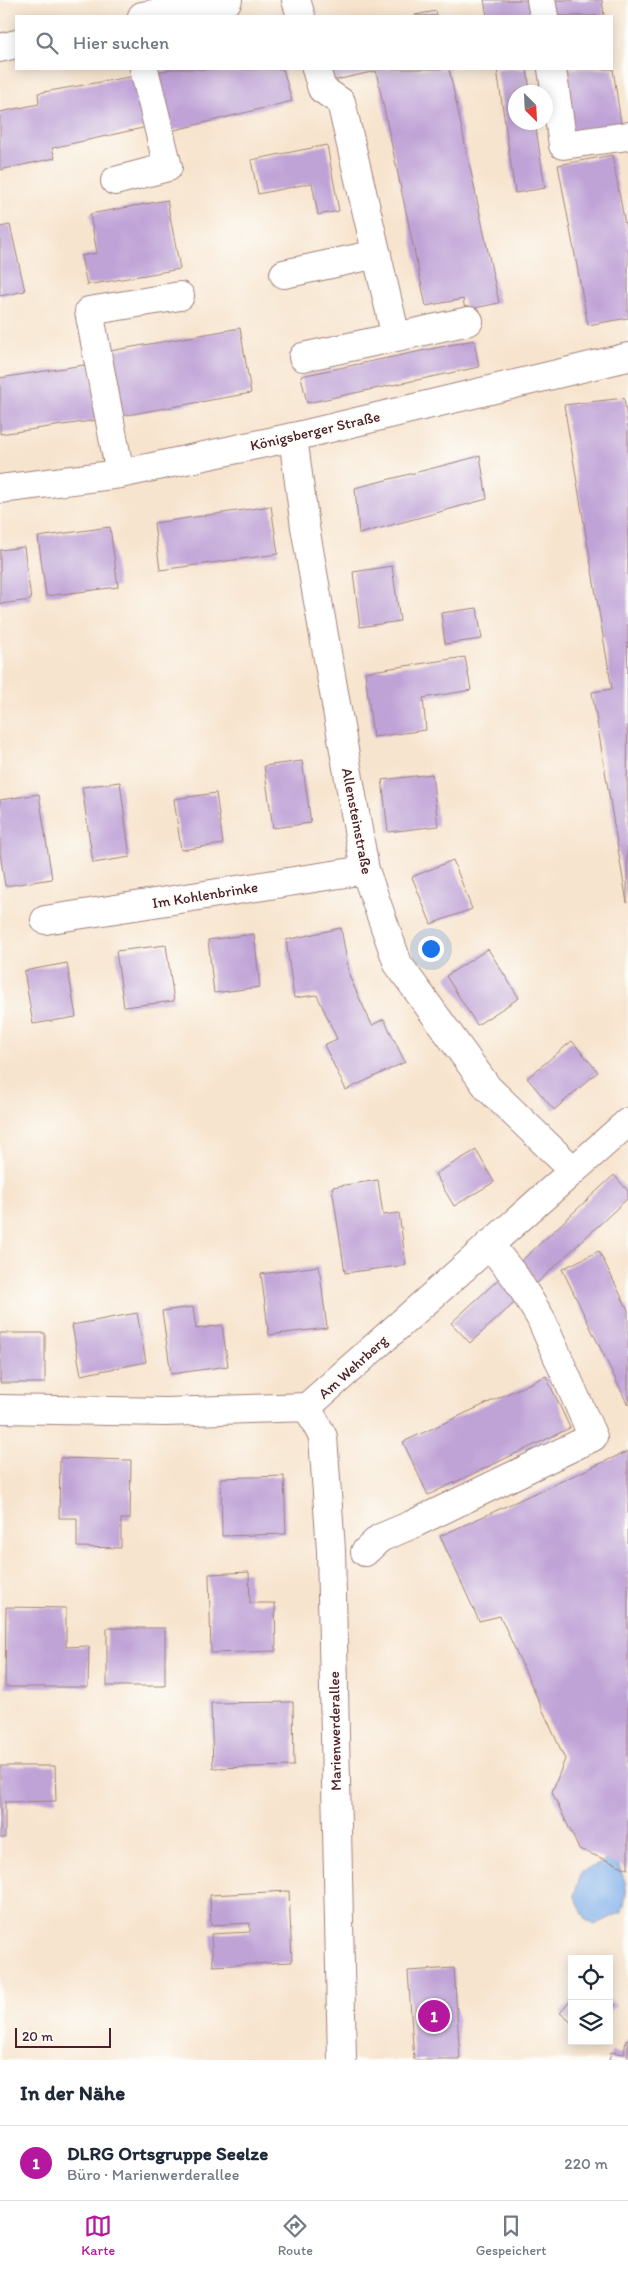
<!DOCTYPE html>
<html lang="de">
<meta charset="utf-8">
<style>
:root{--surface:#fff;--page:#f2f2f3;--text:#1f2937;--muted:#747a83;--line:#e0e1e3;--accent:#b5179e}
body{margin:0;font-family:Itim,sans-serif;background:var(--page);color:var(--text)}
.controls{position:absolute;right:15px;bottom:15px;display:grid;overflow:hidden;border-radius:0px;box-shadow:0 2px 12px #0003}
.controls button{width:45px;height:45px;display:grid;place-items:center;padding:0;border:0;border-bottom:1px solid var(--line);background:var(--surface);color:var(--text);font:25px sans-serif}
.compass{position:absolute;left:508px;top:85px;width:45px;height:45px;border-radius:50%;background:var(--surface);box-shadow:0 2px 12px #0003;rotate:156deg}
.scale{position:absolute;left:15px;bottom:12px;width:96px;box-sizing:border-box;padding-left:5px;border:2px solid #4a1f2b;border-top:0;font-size:14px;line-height:18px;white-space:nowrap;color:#4a1f2b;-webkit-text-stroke:4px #fdfcf7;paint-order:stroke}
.you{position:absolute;left:430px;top:948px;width:18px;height:18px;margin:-12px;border:4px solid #fff;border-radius:50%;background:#1a73e8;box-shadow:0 0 0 8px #1a73e833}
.badge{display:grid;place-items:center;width:32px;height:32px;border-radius:50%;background:var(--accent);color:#fff;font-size:16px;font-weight:700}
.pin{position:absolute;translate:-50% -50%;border:2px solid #fff;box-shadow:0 1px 5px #0006}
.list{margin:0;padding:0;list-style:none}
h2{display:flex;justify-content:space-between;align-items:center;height:65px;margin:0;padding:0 20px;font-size:21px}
h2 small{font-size:16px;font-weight:400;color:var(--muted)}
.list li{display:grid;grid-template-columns:32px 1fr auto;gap:15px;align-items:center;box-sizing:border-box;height:75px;padding:0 20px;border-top:1px solid var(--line)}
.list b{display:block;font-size:19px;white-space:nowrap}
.list p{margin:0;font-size:16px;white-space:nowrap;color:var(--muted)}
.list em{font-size:16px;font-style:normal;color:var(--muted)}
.icon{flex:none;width:28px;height:28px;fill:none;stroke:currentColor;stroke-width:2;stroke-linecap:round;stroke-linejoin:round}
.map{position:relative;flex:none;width:628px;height:2060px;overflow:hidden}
.search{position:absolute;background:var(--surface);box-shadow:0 2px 12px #0003;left:15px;right:15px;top:15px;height:55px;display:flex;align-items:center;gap:12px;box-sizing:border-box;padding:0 18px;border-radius:0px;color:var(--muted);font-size:19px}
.sheet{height:140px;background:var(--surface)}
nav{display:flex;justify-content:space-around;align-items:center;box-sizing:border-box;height:70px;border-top:1px solid var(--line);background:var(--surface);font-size:14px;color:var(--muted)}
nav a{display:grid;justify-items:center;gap:2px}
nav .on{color:var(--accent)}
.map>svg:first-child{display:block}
</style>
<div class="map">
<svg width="628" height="2060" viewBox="0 0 628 2060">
<rect width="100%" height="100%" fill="#fdfcf7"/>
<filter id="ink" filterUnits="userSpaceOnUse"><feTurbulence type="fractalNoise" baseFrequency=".02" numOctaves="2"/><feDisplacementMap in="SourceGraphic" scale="10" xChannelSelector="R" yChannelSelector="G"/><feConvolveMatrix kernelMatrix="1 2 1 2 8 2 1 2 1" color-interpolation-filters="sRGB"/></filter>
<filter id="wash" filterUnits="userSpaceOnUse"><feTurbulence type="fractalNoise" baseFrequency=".0096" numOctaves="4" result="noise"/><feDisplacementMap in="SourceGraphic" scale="20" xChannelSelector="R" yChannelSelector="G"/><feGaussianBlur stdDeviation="1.12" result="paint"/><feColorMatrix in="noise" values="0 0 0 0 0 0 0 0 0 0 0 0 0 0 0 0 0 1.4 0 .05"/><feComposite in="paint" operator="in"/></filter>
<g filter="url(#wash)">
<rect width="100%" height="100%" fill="#f7e4ce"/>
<!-- water -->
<path fill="#7fafea" stroke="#64678a" d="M614,1839l10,6 -6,20c10,21 10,24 4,47l-27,13 -9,-5 -12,-25 8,-24 22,-9z"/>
<g id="blocks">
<!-- building -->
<path fill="#bfa3d7" d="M484,0h47l2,16h-46z
M549,0h53l2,16h-53z
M436,11l1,5h-22v-1z
M172,69h111l9,32 -121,30 -14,-59z
M324,69h125l50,234 -34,7 -2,-11 -37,7 -50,-235 -49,11z
M497,69h30l3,23h-14v30h19l10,66 -30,5z
M560,69h53l8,54 -51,8z
M135,76l12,51 -95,21 3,10 -55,12v-58l39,-8 -1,-11z
M327,145l12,66 -21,4 -6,-32 -54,11 -7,-34z
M612,155l16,85v78l-40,7 -30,-160z
M167,200l13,69 -93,16 -6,-29 16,-3 -7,-39z
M10,225l15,66 -25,5v-69z
M240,328l11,65 -130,23 -11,-65z
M474,340l5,27 -172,36 -6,-27z
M90,364l8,56 -98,14v-56z
M624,398l4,30 -1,475 -35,-211 20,-3 -48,-284z
M480,456l7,43 -128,35 -4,-46z
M271,506l7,48 -118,16 -6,-47z
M110,527l8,60 -72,9 -8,-59z
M24,547l7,53 -31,4v-54z
M392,566l8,55 -40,6 -7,-55z
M477,608l5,31 -37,5 -4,-31z
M465,657l6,33 -48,8 3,32 -53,7 -8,-65z
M302,761l9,62 -38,5 -9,-62z
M432,774l6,52 -50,6 -6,-52z
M120,782l10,75 -37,6 -11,-76z
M216,793l7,51 -42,6 -7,-51z
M39,794l13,85 -47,7 -5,-33v-53z
M453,860l19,49 -41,15 -19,-47z
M341,928l9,50 22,47 12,-6 21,43 -59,28 -22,-45 13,-6 -20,-44 -23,3 -8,-58z
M254,934l6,53 -46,6 -6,-53z
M166,945l8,56 -50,6 -8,-56z
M488,949l31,49 -42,27 -31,-49z
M67,963l9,54 -43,7 -9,-53z
M572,1041l26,31 -44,38 -27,-32z
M476,1150l18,32 -40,24 -19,-32z
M614,1175l14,16v7l-91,85 -19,-19z
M378,1180l5,35 16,-2 7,52 -61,8 -13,-86z
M599,1251l29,59v95l-66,-136z
M319,1266l8,62 -58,7 -8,-61z
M502,1276l19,21 -51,46 -19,-20z
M193,1307l3,22 26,-4 6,41 -57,8 -9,-63z
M137,1313l9,49 -65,13 -9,-50z
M0,1333h45v50h-45z
M546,1376l24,52 -142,67 -25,-53z
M628,1451v418l-49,-20 -27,-57 13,-33 -65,-143 -21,5 -39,-85z
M60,1458l71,2 -1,59h-9v29l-44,-1v-29h-18z
M284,1476l2,58 -64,2 -1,-58z
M249,1572l1,31h25l1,48 -65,2 -2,-79z
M6,1607l60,1v39l23,-1 -1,41h-83z
M107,1628h58v58h-58z
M293,1702l1,64 -81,2 -2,-65z
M0,1766h55l1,35 -51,1v36h-5z
M289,1891l3,71 -79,4 -2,-32 39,-2v-9l-39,2 -1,-30z
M454,1968l6,92h-46l-6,-89z
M572,1999v24l-12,-10z
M609,1999l7,6 -7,8z
M626,2040l2,1v19h-19l2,-8 13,2z"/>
</g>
</g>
<g filter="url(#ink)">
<use href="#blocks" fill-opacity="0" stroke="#a0827c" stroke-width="1"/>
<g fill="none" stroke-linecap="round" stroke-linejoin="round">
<!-- minor casing -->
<g stroke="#a0827c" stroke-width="30">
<path id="minor" d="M296,0l5,16
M541,0l3,16
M142,16l86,-16
M0,48l16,-4
M316,69l6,20 19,13 55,235 73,-16
M552,69l11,76 65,-9
M115,181l53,-14 -24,-98
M284,274l93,-20
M303,357l93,-20
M293,437l12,90 60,343 33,94 90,124 85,82
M120,474l-31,-163 91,-15
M0,489l120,-15 173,-37 335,-80
M45,920l320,-50
M307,1407l16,30 8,113 11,510
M0,1409l166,3 141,-5 321,-285
M365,1552l15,-14 31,-13 182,-88 -53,-120 -24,-39 -27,-34"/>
</g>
<!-- minor -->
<use href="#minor" stroke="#fff" stroke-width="28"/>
</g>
</g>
<g text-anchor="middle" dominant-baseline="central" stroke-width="4" stroke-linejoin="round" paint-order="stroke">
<!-- street labels -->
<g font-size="15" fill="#4a1f2b" stroke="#fdfcf7">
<text transform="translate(315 431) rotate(-13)">Königsberger Straße</text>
<text transform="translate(357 821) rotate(79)">Allensteinstraße</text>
<text transform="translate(205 895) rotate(-9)">Im Kohlenbrinke</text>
<text transform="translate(353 1367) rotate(-42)">Am Wehrberg</text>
<text transform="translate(335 1731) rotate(-91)">Marienwerderallee</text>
</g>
</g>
</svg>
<div class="controls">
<button><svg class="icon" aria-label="locate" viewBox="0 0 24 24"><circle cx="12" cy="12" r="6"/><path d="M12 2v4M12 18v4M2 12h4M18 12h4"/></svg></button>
<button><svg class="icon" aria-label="layers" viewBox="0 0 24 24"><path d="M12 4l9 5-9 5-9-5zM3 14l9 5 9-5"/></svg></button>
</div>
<svg class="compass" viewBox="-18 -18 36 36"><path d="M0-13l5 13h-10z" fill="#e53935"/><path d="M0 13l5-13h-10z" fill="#747a83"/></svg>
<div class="scale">20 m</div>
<div class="you"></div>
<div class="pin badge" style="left:434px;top:2016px">1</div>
<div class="search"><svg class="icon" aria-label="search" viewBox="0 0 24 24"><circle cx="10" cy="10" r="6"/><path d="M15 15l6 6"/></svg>Hier suchen</div>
</div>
<section class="sheet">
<h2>In der Nähe<small></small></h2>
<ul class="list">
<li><span class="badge">1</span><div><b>DLRG Ortsgruppe Seelze</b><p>Büro · Marienwerderallee</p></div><em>220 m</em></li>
</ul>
</section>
<nav>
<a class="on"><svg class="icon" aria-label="map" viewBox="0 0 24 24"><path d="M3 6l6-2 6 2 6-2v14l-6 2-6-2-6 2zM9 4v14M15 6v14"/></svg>Karte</a>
<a><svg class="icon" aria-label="directions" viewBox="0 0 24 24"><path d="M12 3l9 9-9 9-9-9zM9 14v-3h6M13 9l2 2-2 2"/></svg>Route</a>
<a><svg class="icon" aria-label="saved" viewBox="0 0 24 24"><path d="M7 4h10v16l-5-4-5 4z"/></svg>Gespeichert</a>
</nav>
